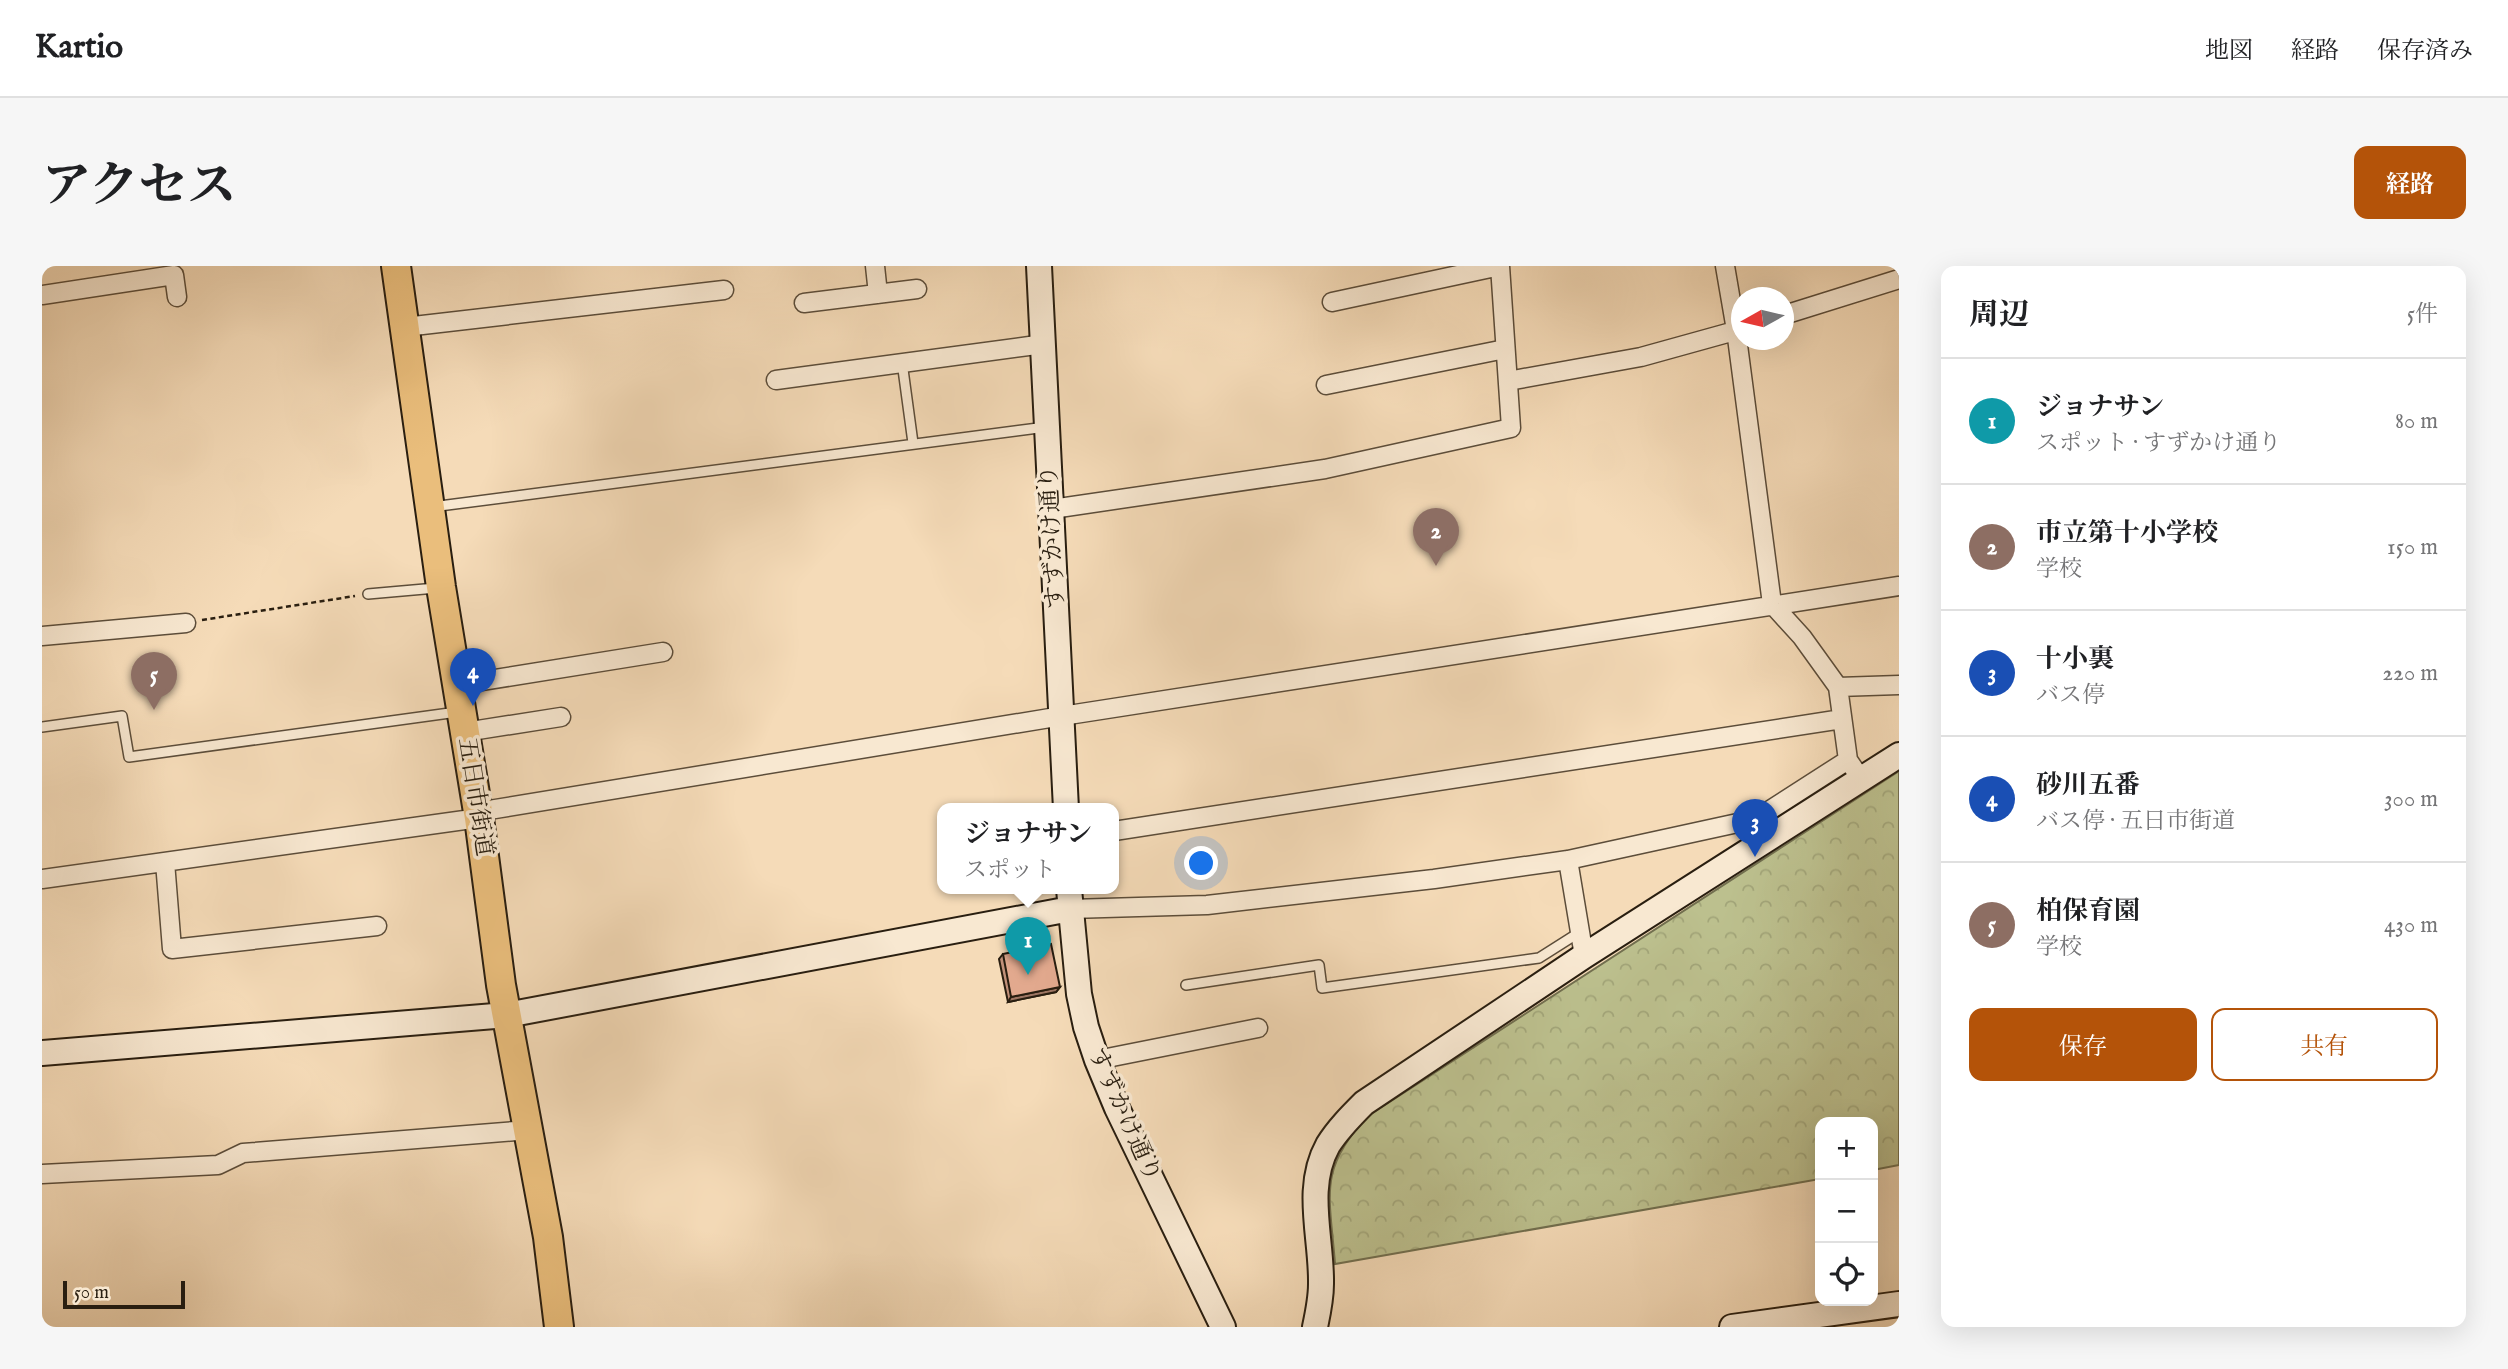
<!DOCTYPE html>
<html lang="ja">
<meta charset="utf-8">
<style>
:root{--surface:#fff;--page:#f6f6f6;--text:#202124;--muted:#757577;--line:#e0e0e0;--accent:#b45309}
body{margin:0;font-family:"IM FELL English","Noto Serif JP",serif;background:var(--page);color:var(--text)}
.controls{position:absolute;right:21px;bottom:21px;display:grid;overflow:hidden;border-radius:14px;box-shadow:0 7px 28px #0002}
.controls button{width:63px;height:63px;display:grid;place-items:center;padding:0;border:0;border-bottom:2px solid var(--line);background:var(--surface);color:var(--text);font:35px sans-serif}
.compass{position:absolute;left:1689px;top:21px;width:63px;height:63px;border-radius:50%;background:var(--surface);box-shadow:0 7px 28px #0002;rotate:262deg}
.scale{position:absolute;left:21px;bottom:18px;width:122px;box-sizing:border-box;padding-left:7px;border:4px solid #291e10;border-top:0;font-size:19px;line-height:24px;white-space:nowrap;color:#291e10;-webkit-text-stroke:5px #f8e8d1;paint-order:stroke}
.you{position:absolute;left:1160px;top:598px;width:24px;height:24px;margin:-18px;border:5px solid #fff;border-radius:50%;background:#1a73e8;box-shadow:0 0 0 10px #1a73e833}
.badge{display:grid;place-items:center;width:46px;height:46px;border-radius:50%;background:var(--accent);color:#fff;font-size:23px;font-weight:700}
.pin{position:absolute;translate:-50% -58px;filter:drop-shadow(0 2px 4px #0008)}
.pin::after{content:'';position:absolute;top:37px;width:24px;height:21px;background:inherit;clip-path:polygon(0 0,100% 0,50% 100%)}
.popup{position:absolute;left:895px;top:537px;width:182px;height:91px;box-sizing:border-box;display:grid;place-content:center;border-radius:14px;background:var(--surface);filter:drop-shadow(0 2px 5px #0005);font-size:23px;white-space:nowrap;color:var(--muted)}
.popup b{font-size:26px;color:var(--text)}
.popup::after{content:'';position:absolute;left:50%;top:100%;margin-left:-14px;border:14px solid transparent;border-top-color:var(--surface)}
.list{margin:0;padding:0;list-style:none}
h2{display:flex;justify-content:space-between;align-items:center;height:91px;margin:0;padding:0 28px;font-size:30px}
h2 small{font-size:23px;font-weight:400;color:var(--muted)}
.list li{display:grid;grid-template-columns:46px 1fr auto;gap:21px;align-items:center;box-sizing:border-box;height:126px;padding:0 28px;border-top:2px solid var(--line)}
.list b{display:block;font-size:26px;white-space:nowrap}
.list p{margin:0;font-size:23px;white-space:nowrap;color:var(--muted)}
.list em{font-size:23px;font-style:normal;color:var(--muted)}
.actions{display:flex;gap:14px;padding:21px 28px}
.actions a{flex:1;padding:16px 0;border:2px solid var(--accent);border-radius:14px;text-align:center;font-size:24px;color:var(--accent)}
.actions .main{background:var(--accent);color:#fff}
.icon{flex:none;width:38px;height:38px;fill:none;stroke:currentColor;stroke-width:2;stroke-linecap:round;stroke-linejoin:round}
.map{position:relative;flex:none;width:1857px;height:1061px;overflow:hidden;border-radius:14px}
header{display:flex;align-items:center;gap:42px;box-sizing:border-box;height:98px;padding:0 35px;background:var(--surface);border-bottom:2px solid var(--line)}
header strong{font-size:33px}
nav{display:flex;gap:38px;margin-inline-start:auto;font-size:24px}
.intro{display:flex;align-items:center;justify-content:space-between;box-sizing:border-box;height:168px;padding:0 42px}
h1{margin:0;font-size:49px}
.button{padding:18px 32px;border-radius:14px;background:var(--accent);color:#fff;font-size:24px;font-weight:700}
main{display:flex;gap:42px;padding:0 42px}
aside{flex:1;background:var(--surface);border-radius:14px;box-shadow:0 7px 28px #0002}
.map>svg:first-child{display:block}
</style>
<header>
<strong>Kartio</strong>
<nav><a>地図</a><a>経路</a><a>保存済み</a></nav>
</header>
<div class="intro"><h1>アクセス</h1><a class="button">経路</a></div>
<main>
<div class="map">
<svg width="1857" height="1061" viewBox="0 0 1857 1061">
<defs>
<pattern id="forest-crowns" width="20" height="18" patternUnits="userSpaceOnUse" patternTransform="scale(1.75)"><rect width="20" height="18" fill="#bcc08e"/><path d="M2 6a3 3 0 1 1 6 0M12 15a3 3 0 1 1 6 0" fill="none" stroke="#a2a579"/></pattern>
</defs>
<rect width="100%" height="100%" fill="#f5dbb8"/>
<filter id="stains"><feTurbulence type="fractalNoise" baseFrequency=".00286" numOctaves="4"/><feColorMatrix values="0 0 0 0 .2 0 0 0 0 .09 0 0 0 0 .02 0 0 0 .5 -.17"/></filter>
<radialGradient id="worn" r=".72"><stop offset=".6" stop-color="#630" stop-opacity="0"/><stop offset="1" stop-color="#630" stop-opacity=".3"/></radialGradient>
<!-- forest -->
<path fill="url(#forest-crowns)" stroke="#726f4f" stroke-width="2" d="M1857,505v394l-26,5v-48h-53v57l-485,85c-5,-68 -18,-95 33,-148z"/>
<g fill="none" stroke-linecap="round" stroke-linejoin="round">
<!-- lane casing -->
<g stroke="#5c4d3a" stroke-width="12">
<path id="lane" d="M860,96l11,81
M390,241l614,-80
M326,328l68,-6
M0,461l80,-11 7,41 328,-45
M1144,719l133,-20 3,23 217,-30 41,-26"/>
</g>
<!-- street casing -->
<g stroke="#5c4d3a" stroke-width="21">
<path id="street" d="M833,0l3,28
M1683,0l11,64 36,274 30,33 36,50 10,73
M0,29l132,-20 3,22
M1290,36l168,-36
M762,37l113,-14
M1742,49l115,-36
M363,61l319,-37
M734,114l268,-36
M1466,115l133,-24 101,-28
M1284,119l179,-36
M1010,243l273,-40 186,-41 -11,-162
M0,370l144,-13
M415,419l206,-33
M1796,421l61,-2
M423,466l96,-15
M1072,565l728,-112
M1526,594l16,96
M123,596l7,87 205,-23
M0,613l437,-61 10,-8 573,-94 837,-130
M1028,643l137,-4 227,-26 134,-19 188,-41 92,-59 13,19
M1055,794l161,-32
M0,908l176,-9 25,-12 285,-23"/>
</g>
<!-- secondary casing -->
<g stroke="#291e10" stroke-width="28">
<path id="secondary" d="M997,0l27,543
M1027,623l10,105 7,33 11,33 20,48 106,219
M0,787l465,-38 563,-106
M1273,1061c3,-14 6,-28 6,-43 1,-46 -17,-96 7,-139 10,-16 23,-29 36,-42l220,-147 315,-201
M1690,1061l167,-23"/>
</g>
<!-- primary casing -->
<g stroke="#291e10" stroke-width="32">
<path id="primary" d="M354,0l45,321 38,231 22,167 47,252 11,90"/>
</g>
<!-- path -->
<path stroke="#291e10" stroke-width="2.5" stroke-dasharray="5 3.5" stroke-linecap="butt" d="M160,354l153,-24"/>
<!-- lane -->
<use href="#lane" stroke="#f8e8d1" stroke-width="9"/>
<!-- street -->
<use href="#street" stroke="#f8e8d1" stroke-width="18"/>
<!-- secondary -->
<use href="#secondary" stroke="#f8e8d1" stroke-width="24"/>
<!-- primary -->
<use href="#primary" stroke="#eabe7c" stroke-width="28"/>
</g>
<!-- wall -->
<path fill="#c2917a" stroke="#291e10" stroke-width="2" d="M961,688l57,33 -4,5 -48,10 -9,-43z"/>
<!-- shaded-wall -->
<path fill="#9e7663" stroke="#291e10" stroke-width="2" d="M1018,721l-4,5 -48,10 3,-5z"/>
<!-- building -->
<path fill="#e2a98e" stroke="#291e10" stroke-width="2" d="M1009,678l9,43 -49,10 -8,-43z"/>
<g text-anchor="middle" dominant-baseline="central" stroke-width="7" stroke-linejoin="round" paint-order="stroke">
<!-- street labels -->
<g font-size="24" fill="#291e10" stroke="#f8e8d1">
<text transform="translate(1011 271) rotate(-93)">すずかけ通り</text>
<text transform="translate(433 531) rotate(81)">五日市街道</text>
<text transform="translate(1082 849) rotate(66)">すずかけ通り</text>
</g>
</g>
<rect width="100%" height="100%" filter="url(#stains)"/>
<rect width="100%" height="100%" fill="url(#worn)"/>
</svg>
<div class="controls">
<button>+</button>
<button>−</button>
<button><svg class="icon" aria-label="locate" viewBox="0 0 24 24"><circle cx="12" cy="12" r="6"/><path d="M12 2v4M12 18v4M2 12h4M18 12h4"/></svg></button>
</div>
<svg class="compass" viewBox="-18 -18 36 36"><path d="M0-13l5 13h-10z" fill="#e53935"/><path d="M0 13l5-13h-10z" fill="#757577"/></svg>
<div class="scale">50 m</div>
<div class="you"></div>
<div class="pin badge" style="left:986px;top:709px;background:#0f9aa8">1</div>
<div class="popup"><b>ジョナサン</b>スポット</div>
<div class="pin badge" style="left:1394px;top:300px;background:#8d6e63">2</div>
<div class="pin badge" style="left:1713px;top:591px;background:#1a4fb4">3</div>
<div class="pin badge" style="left:431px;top:440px;background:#1a4fb4">4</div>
<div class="pin badge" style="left:112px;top:444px;background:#8d6e63">5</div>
</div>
<aside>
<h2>周辺<small>5件</small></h2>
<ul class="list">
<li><span class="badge" style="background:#0f9aa8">1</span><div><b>ジョナサン</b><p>スポット · すずかけ通り</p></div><em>80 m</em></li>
<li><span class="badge" style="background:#8d6e63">2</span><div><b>市立第十小学校</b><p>学校</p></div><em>150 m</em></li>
<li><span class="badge" style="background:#1a4fb4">3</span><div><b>十小裏</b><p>バス停</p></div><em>220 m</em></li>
<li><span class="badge" style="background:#1a4fb4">4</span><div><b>砂川五番</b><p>バス停 · 五日市街道</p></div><em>300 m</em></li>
<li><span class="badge" style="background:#8d6e63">5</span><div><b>柏保育園</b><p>学校</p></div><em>430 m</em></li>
</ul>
<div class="actions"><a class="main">保存</a><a>共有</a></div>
</aside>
</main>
